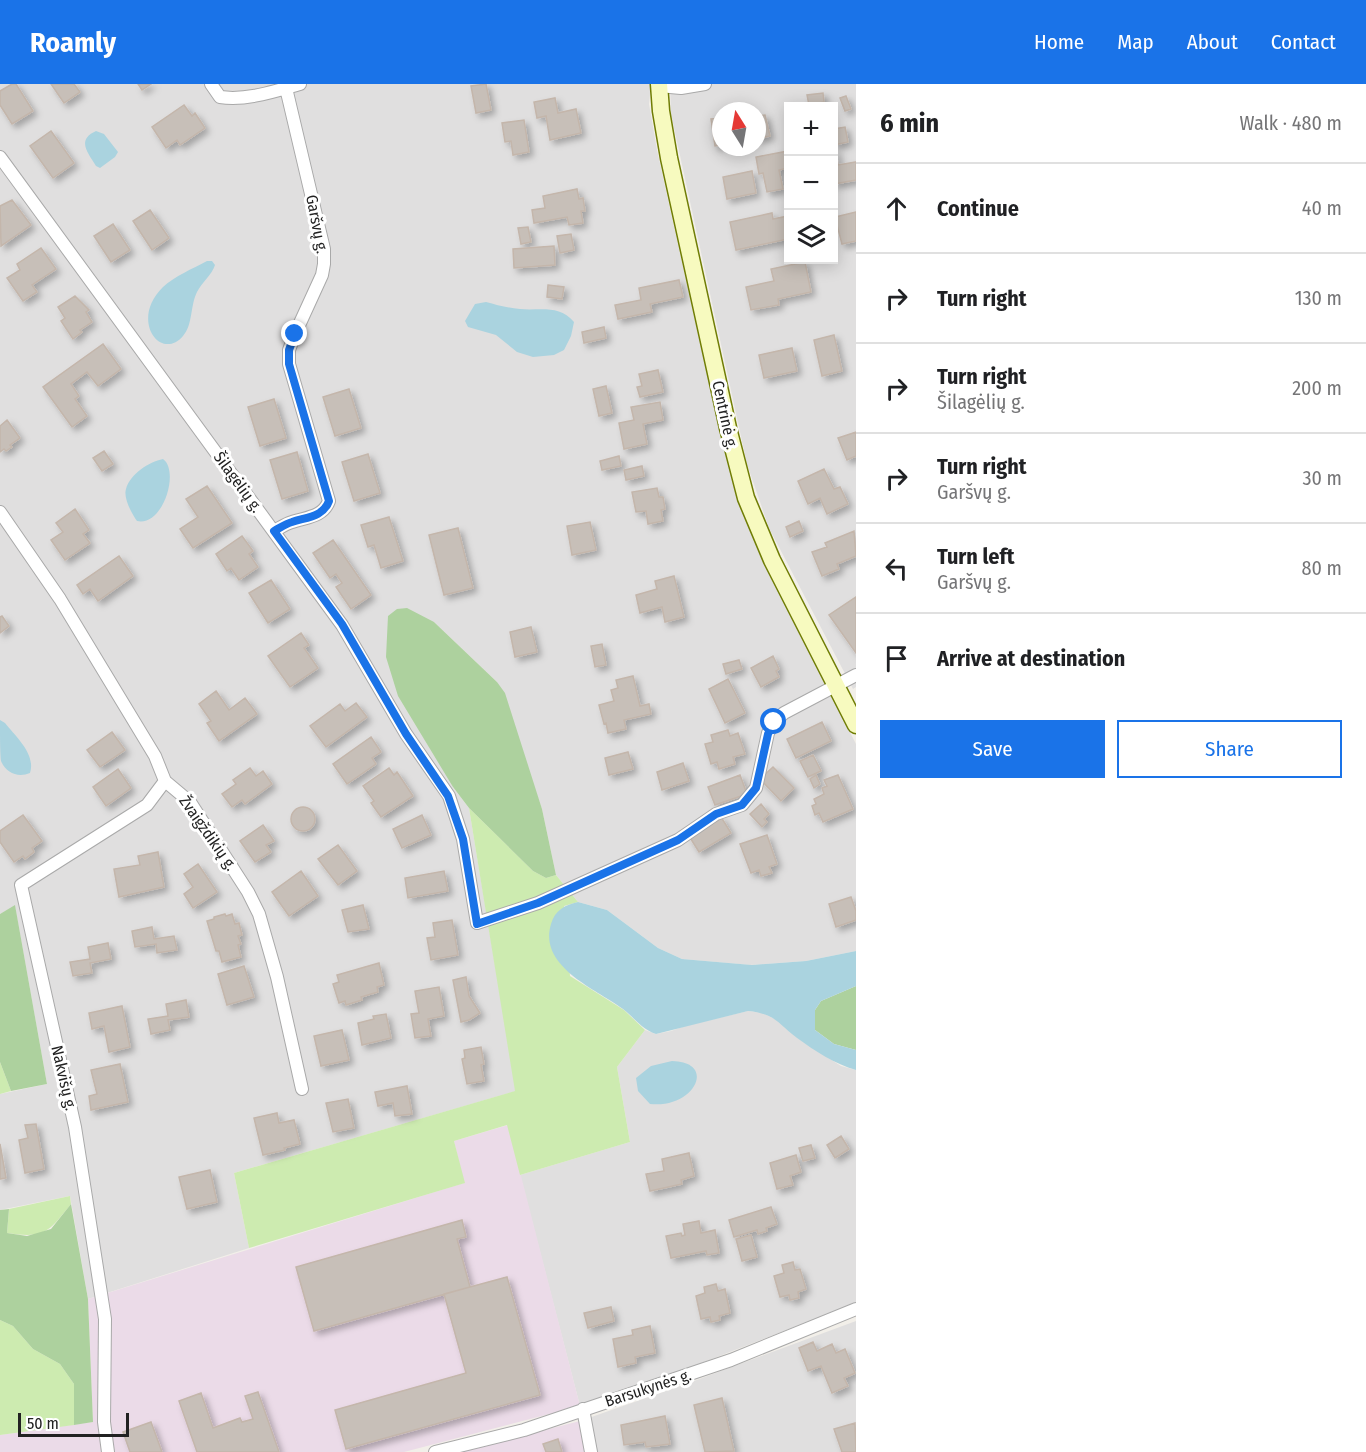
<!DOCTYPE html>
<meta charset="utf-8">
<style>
:root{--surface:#fff;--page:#f6f6f6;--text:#202124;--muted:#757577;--line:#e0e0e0;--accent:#1a73e8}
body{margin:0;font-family:"Fira Sans Condensed",sans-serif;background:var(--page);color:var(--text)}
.controls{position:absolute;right:18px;top:18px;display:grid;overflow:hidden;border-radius:0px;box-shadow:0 3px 15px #0003}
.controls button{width:54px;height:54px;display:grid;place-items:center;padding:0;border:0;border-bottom:2px solid var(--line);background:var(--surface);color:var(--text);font:30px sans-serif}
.compass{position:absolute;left:712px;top:18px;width:54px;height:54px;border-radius:50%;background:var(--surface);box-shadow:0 3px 15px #0003;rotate:349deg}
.scale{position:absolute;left:18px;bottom:15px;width:111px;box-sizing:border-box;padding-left:6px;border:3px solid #222;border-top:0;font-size:16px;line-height:21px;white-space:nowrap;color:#222;-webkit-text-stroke:4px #fff;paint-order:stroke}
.stop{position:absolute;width:18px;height:18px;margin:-14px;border:4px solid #1a73e8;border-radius:50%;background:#fff}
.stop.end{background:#1a73e8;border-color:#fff;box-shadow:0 2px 6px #0008}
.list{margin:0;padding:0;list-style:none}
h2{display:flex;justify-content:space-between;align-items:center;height:78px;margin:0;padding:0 24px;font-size:26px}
h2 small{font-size:20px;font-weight:400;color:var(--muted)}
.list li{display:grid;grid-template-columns:39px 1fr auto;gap:18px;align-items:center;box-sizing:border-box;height:90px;padding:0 24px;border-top:2px solid var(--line)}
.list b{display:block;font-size:22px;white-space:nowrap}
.list p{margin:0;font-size:20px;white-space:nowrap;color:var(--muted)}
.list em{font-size:20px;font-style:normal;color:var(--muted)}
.actions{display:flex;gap:12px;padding:18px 24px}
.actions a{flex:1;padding:14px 0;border:2px solid var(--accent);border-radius:0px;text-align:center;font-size:21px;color:var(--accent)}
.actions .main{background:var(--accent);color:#fff}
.icon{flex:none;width:33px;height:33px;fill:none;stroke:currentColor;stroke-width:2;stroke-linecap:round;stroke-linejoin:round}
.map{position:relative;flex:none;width:856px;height:1368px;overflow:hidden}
header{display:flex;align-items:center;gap:36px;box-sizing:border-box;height:84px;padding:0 30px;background:var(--accent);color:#fff}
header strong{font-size:28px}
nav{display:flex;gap:33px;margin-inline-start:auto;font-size:21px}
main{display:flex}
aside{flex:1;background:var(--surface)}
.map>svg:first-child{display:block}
</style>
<header>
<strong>Roamly</strong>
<nav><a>Home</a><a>Map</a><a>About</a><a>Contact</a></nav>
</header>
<main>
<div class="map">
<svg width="856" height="1368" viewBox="0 0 856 1368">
<defs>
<filter id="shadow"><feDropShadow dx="4" dy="4" stdDeviation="3" flood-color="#0004"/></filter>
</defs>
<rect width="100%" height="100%" fill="#f2efe9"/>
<!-- residential -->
<path fill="#e0dfdf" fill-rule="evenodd" d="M0,0h651l-2,20 8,46 65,292 36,109 98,193v207l-50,10 -55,4 -69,-6 -24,-11 -51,-38 -29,-8 -22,-27 -14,-66 -45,-127 -63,-60 19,165 16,21 47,283 -282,82 15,75 -161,51 -18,-103 -70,14v-116l47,-10 -32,-178 -15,8z
M670,0h186v603l-3,2 -84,-161 -22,-64 -76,-350zM788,22h46v154h-46zM721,27h36v36h-36z
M748,927l15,2 18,9 15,15 45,29 15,4v233l-201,78 -75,25 -60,-231 110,-33 -13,-75 28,-37 11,4 15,-3 14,-5z
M856,1237v131h-271l-5,-31 106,-37z"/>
<!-- industrial -->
<path fill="#ebdbe8" d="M508,1041l72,281 -176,46h-404v-17l93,-13 -5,-123 376,-116 -10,-42z
M580,1337l5,31h-126z"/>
<!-- grass -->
<path fill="#cdebb0" d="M469,724l64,63 13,7 10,-3 22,27 -14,4 6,70 54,34 21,20 -28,37 13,75 -110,33 -13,-50 -53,16 11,42 -216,65 -15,-75 281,-82z
M0,978l11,29 -11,3z
M70,1112l1,8c-22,27 -25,35 -64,29l2,-24z
M0,1236l13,6 20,23 27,15 14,20v41l-74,10z"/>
<!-- forest -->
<path fill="#add19e" d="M407,524l27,14 63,60 8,11 37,116 14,66 -10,3 -13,-7 -64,-63 -16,-21 -55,-91 -12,-39 2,-41 9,-7z
M15,821l32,179 -36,7 -11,-29v-148z
M856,902v64l-22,-6 -19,-14v-20l6,-9z
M71,1120l17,95 5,123 -19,3v-41l-14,-20 -27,-15 -20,-23 -13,-6v-110l9,-1 -2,24 20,3 24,-7z"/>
<!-- water -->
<path fill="#aad3df" d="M96,47l8,3 14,18 -3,5 -15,11 -4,-2c-8,-13 -20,-26 0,-35z
M207,177h5l3,4c-3,10 -13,17 -18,27 -7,14 -4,33 -14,44 -22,26 -54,-16 -20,-49 12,-11 29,-18 44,-26z
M486,218c11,3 22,6 34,7 20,2 39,-5 54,13l-3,14 -7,14 -10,5 -21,2 -16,-5 -21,-17 -28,-8 -3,-6 10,-17z
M163,375c17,12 0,68 -26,62 -5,-7 -14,-23 -11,-32 4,-15 23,-27 37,-30z
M0,636l5,3c11,14 31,31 25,50 -12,5 -24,0 -29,-12 -1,-8 -1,-31 -1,-41z
M578,818l29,8 51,38 24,11 70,6 54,-4 50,-10v35l-35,15 -6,9v20l19,14 22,6v20c-21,-6 -41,-19 -59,-32 -20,-15 -21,-24 -49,-27l-92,23c-15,-5 -21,-16 -33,-25 -27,-20 -85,-42 -72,-85 4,-14 14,-19 27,-22z
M672,977c46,1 22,48 -22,43l-12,-13 -2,-13 15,-12z"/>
<!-- building -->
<path fill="#c7bfb8" stroke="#c4b6ab" stroke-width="1.5" filter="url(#shadow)" d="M12,0h4l17,27 -21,13 -12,-19v-14z
M51,0h23l6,8 -16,11z
M138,0h13l-9,6z
M486,0l5,26 -15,3 -5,-27z
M823,9l1,9 -15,3 -2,-10z
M846,12l5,13 -6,2 -5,-13z
M555,14l3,15 18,-4 5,24 -31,7 -4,-24 -9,2 -3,-16z
M184,21l8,11 3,-3 10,15 -25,17 -3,-5 -11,8 -14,-21z
M765,31l5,21 -13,3v-23z
M721,34v27l-6,1 -4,-27z
M524,36l5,32 -16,3 -2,-14 -6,1 -3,-19z
M845,43l3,15 -14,3v-16z
M51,47l23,32 -21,15 -23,-32z
M788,67v17l-9,2 4,19 -16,3 -4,-19 -4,1 -3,-17z
M834,67h2l2,14 18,-3v18l-22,4z
M752,87l4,22 -29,6 -4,-22z
M577,105l2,10 4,-1 2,13h-4l2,12 -14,2 -2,-8 -33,6 -2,-13 13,-2 -2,-12z
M12,116l19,25 -30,21 -1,-40z
M150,126l19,28 -17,12 -19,-29z
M856,128v29l-14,3 -7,-27z
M772,129l1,6 15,-3v23l-52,11 -6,-28z
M113,140l17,26 -19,12 -17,-26z
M528,143l3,15 -10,2 -3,-16z
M571,150l3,16 -14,3 -3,-17z
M554,162l1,19 -41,3 -1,-19z
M41,164l15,21 -24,16 5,7 -14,9 -16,-23 13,-8 -3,-6z
M805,178l6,30 -33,7 1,6 -28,5 -5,-23 28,-6 -3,-12z
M679,196l4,17 -33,7 2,8 -34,7 -3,-14 26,-5 -2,-12z
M548,201l16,2 -2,12 -15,-2z
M75,212l14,14 -3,2 6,10 -12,8 2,2 -9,7 -12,-18 4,-3 -7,-11z
M604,243l2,11 -22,5 -2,-11z
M834,251l8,36 -20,5 -8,-36z
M103,260l18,25 -23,17 -11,-14 -16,12 8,12 -4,3 12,17 -15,11 -29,-40z
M792,264l5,23 -33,7 -5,-23z
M658,286l5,22 -23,5 -3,-10 5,-1 -3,-12z
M606,302l6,27 -13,3 -6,-27z
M349,305l12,39 -26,8 -12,-39z
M274,315l12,39 -26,8 -12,-39z
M660,318l3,18 -20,4 4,20 -23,5 -5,-26 15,-3 -3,-13z
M7,336l13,18 -10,7 2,2 -6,4 -2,-2 -4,3v-26z
M856,348v24l-9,4 -9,-22z
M104,367l9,13 -11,7 -9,-13z
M297,368l11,39 -26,8 -12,-39z
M368,370l12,39 -26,8 -12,-39z
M619,372l2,10 -19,4 -2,-9z
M642,382l2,10 -18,4 -2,-10z
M824,385l10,20 6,-2 8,17 -21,10 -7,-16 -12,6 -10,-23z
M207,402l25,37 -39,25 -13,-19 18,-12 -12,-18z
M657,404l2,9h4l2,12 -4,1 2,11 -15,3 -2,-13 -10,1 -4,-20z
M75,425l14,21 -6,4 7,9 -25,17 -14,-20 12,-8 -7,-9z
M389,433l14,44 -22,7 -7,-23 -6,2 -7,-22z
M799,437l4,10 -13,6 -4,-10z
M590,438l6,28 -24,5 -5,-29z
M458,444l15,60 -29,7 -15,-60z
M854,447l2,25 -19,8 2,5 -17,7 -10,-24 15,-5 -2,-4z
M242,452l11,15 -4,3 9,13 -19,13 -8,-12 -4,3 -11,-17z
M333,456l38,55 -20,14 -15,-22 6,-4 -6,-9 -6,4 -17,-25z
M119,472l14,20 -35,25 -8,-12 -7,5 -6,-9z
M674,492l10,41 -19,5 -3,-15 -22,6 -4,-18 21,-6 -2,-8z
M271,496l19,29 -22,14 -19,-30z
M856,513v56l-27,-38z
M2,532l7,10 -9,7v-16z
M531,543l6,25 -22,5 -5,-25z
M301,549l8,12 -5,3 14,20 -28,19 -22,-31z
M602,560l4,21 -11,2 -4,-21z
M773,572l6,13 -3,2 3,6 -18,10 -10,-19z
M739,576l3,9 -16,5 -3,-10z
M633,592l7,30 9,-2 2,10 -27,6 2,9 -18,4 -2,-10 -2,1 -5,-19 15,-4 -3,-11 7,-2 -2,-8z
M728,595l17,34 -20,10 -16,-34z
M216,607l13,19 16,-12 12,16 -38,27 -12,-18 4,-2 -12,-17z
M356,619l11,14 -41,30 -16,-21 30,-22 5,7z
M822,638l9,19 -35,17 -9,-19z
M728,646l2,6 8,-3 7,21 -12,3 2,7 -16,5 -2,-7 -6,2 -6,-20 8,-2 -2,-7z
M112,648l13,18 -25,17 -13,-17z
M371,653l10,15 -9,6 4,6 -29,20 -14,-20z
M628,668l5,17 -24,6 -4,-17z
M813,671l8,16 -13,6 -8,-16z
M683,679l6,18 -27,9 -5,-18z
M773,683l21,21 -13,13 -21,-22z
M250,684l6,8 7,-5 9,13 -27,20 -3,-4 -10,7 -10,-13 14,-10 -3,-4z
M389,684l5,7 3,-3 16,24 -32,21 -10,-14 3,-2 -11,-15z
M118,685l13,19 -25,18 -13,-19z
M740,691l7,19 -32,11 -7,-18z
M816,691l4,9 -6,4 -4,-9z
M838,691l15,34 -30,13 -4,-9 -4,2 -3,-9 4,-2 -2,-5 10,-5 -2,-6 5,-2 -3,-6z
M761,720l8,10 -5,5 3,3 -5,5 -12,-13z
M291 735a12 12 0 1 1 24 0a12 12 0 1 1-24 0Z
M23,731l19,26 -10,7 2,4 -9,7 -2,-3 -9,6 -14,-20v-11z
M422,731l9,20 -29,13 -9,-19z
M721,733l10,16 -32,19 -10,-16z
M263,741l11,16 -8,4 5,7 -16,10 -15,-21z
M767,751l10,29 -8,3 3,6 -11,3 -2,-6 -8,3 -11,-29z
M338,761l19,26 -19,14 -20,-26z
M158,768l6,35 -45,10 -5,-28 26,-4 -2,-9z
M198,780l19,28 -24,16 -9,-14 9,-7 -9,-13z
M301,787l17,25 -29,20 -17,-24z
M444,787l4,20 -40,7 -3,-20z
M851,813l5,14v9l-20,7 -7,-23z
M363,821l6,24 -21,3 -6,-22z
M225,830l1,2 6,-2 3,10 4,-1 3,12 -4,1 3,8 -3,1 3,12 -19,5 -3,-11h-3l-9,-30 7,-2v-2z
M452,836l6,35 -27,5 -4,-22 8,-1 -2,-14z
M152,843l2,12 20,-3 3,14 -20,3 -1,-9 -21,3 -3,-16z
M108,859l3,16 -21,4 2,10 -19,3 -3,-14 20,-3 -2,-12z
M379,879l5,22 -7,2 1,5 -17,5 1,3 -16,5 -1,-4 -6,2 -6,-19 6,-2 -2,-7z
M244,882l10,31 -27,8 -9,-31z
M466,893l3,19 11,17 -11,7 -8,2 -8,-42z
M439,903l5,29 -16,3 3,17 -16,2 -4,-24 8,-1 -4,-22z
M186,916l3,17 -21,3 2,10 -19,4 -3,-15 20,-3 -2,-12z
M122,922l8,41 -21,5 -5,-26 -12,3 -3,-16z
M386,930l5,24 -29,7 -4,-22 16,-4 -1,-3z
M342,946l7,30 -28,6 -7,-30z
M481,963l3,17 -3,1 3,16 -17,3 -5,-25 3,-1 -1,-8z
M120,980l8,38 -37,8 -2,-14 8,-2 -6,-24z
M407,1002l5,28 -17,2 -2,-13 -15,3 -3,-14z
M348,1015l6,29 -21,4 -7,-29z
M277,1029l2,10 15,-3 6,24 -16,4 1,2 -22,5 -9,-37z
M36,1040l8,45 -19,4 -6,-33 9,-2 -3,-13z
M841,1052l8,13 -14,9 -8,-13z
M0,1060l6,34 -6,1z
M811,1061l4,13 -12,3 -4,-13z
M689,1069l5,23 -13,4 1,4 -32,7 -4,-17 18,-3 -2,-12z
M796,1071l5,17 -11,4 3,9 -16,4 -7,-26z
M210,1086l7,32 -30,7 -8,-32z
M771,1123l6,17 -11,4 1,3 -9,3 -1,-4 -23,7 -5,-17z
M462,1136l4,17 -9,2 13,48 -156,44 -18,-64z
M699,1137l2,12 14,-3 4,23 -12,2 -1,-4 -35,7 -5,-22 15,-3 1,3 3,-1 -2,-11z
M751,1151l6,22 -15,4 -6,-22z
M793,1178l2,8 5,-1 6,20 -8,3 1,6 -9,2 -1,-5 -9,2 -6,-21 10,-3 -2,-8z
M507,1193l33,118 -194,54 -11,-39 131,-37 -22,-79z
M716,1200l2,7 7,-2 5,24 -11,3 1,4 -9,2 -1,-5 -9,2 -5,-23 9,-3 -1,-6z
M611,1223l3,14 -26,7 -4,-15z
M650,1242l5,27 -20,4 1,6 -18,4 -5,-28 20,-4 -1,-5z
M813,1258l4,9 15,-7 4,9 9,-4 10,24 -11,5 4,8 -16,7 -11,-27 -13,5 -9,-23z
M258,1308l21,60h-82l-18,-51 22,-8 12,35 27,-10 2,4 11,-3 -8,-23z
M722,1314l12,53 -29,1 -11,-47z
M665,1332l5,28 -24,3 -1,-5 -21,3 -3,-20z
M151,1338l11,30h-32l-7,-20z
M855,1339l1,29h-14l-8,-23z
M558,1355l4,13h-16l-3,-8z"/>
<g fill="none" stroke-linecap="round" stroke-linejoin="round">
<!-- street casing -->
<g stroke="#a9a9a9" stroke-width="14">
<path id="street" d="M211,0l9,13c27,4 55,-6 80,-13
M659,2l22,2 24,-4
M0,73l342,468 64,109 43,62 14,43 14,84 61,-20 140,-63 38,-26 26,-9 14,-17 12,-55 6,-11 10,-9 72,-38
M0,428l60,87 95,157 10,25 25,21 58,90 11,22 18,63 25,112
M274,447c6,-3 11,-7 18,-9 15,-5 31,-5 37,-21l-40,-137v-14l6,-16 27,-59 2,-11v-15l-38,-161
M583,1325l8,43
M108,1368l-4,-30 1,-103 -30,-192 -54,-242 126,-80 18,-24
M435,1368l89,-22 207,-70 125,-51"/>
</g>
<!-- secondary casing -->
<g stroke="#707d05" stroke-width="19">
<path id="secondary" d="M659,0l2,27 8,47 59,270 18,70 26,62 84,165"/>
</g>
<!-- street -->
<use href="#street" stroke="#fff" stroke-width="12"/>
<!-- secondary -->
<use href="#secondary" stroke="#f7fabf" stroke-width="16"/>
</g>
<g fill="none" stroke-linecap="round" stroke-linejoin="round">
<!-- route -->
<path stroke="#1a73e8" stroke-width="8" d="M295,250l-6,16v14l40,137c-6,16 -22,16 -37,21 -7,2 -12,6 -18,9l68,93 64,110 42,62 15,43 14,85 61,-21 140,-63 38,-26 26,-9 14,-17 12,-54 6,-12"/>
</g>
<g text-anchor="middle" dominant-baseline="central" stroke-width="6" stroke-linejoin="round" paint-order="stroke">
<!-- street labels -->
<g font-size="16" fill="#222" stroke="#fff">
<text transform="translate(317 140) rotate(79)">Garšvų g.</text>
<text transform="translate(725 331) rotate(78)">Centrinė g.</text>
<text transform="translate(238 398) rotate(54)">Šilagėlių g.</text>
<text transform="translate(208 749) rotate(55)">Žvaigždikių g.</text>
<text transform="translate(64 994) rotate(77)">Nakvišų g.</text>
<text transform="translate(648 1304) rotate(-18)">Barsukynės g.</text>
</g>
</g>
</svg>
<div class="controls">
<button>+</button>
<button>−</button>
<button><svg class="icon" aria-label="layers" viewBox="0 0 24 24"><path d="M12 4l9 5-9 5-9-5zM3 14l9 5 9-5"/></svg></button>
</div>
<svg class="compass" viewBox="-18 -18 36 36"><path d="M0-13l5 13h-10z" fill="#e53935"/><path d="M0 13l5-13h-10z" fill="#757577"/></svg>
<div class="scale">50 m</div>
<div class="stop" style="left:774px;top:638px"></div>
<div class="stop end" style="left:295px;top:250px"></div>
</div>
<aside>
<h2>6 min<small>Walk · 480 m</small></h2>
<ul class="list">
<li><svg class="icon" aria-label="ahead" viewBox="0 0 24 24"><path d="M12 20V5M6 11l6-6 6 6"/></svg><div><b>Continue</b></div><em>40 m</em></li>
<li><svg class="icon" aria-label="right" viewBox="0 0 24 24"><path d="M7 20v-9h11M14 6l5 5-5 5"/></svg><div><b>Turn right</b></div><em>130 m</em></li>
<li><svg class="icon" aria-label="right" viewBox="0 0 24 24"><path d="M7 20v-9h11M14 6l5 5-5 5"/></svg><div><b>Turn right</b><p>Šilagėlių g.</p></div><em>200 m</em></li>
<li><svg class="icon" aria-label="right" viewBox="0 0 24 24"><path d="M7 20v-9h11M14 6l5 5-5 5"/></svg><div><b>Turn right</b><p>Garšvų g.</p></div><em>30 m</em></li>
<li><svg class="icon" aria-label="left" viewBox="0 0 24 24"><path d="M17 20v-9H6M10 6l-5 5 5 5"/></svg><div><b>Turn left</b><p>Garšvų g.</p></div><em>80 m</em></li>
<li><svg class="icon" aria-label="arrive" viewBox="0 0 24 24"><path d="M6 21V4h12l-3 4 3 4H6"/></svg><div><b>Arrive at destination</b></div></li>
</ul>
<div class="actions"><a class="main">Save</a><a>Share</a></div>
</aside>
</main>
